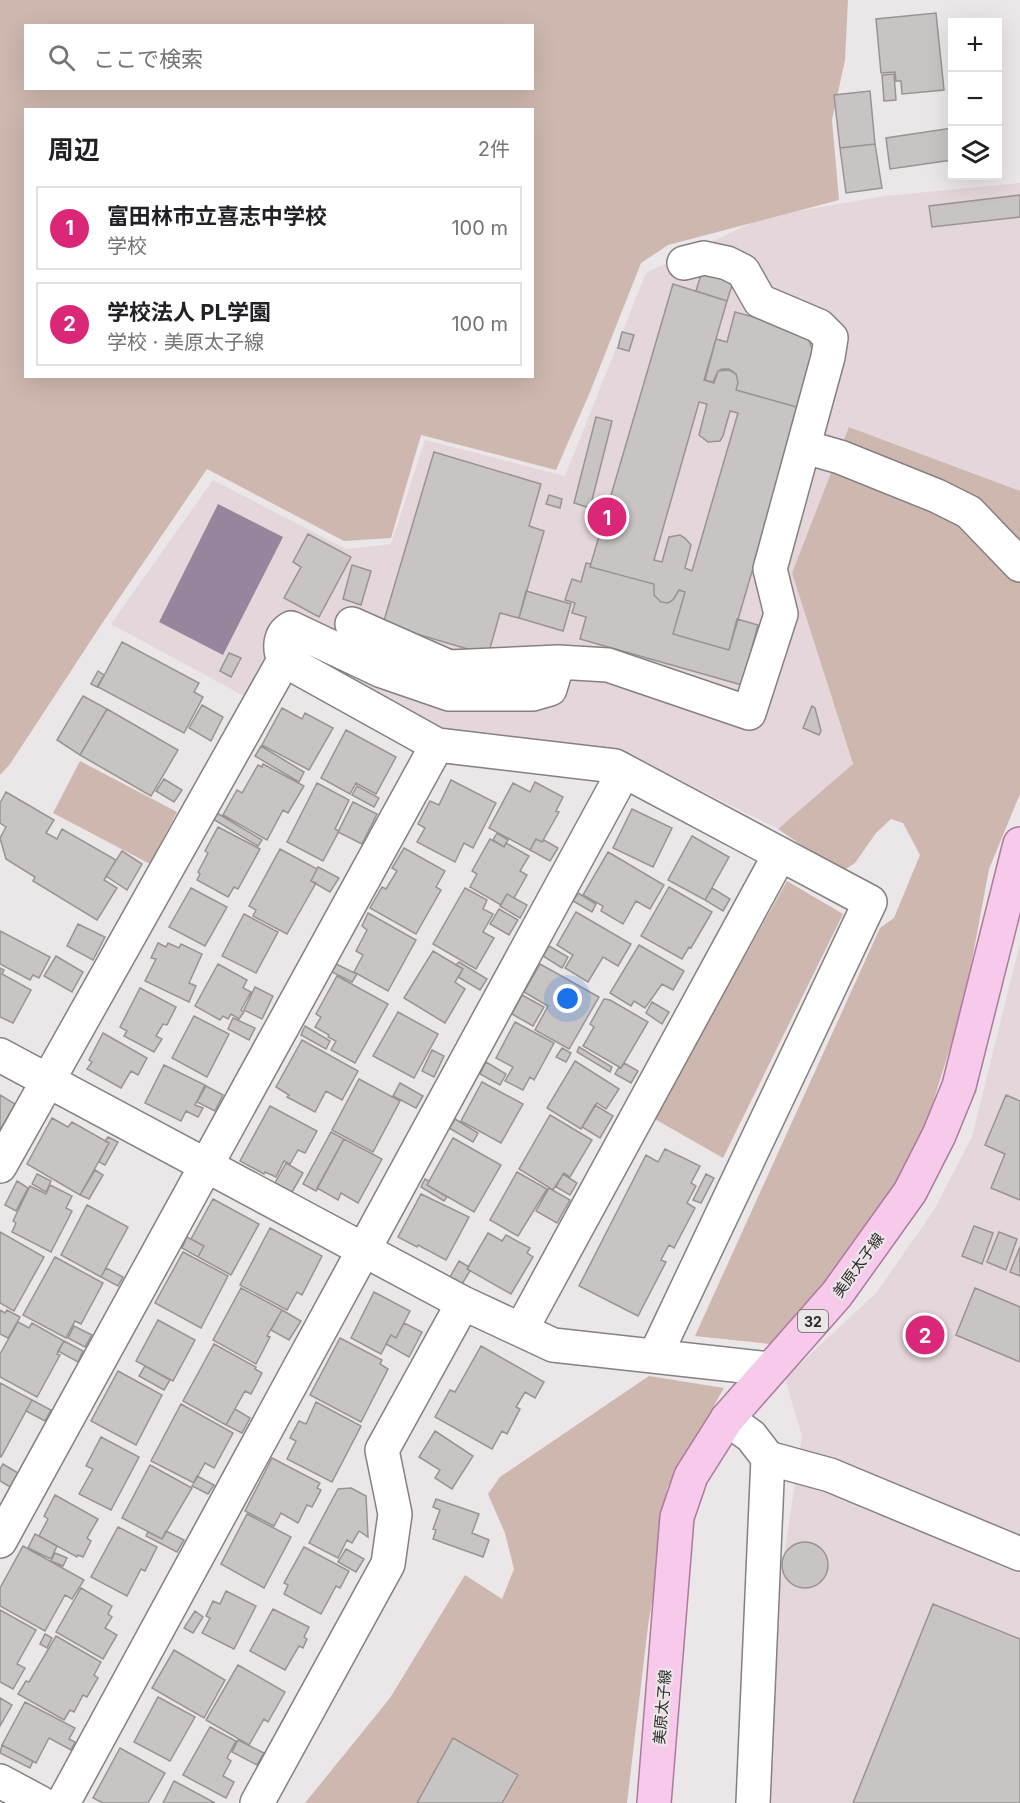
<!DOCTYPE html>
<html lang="ja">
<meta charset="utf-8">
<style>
:root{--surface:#fff;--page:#f6f6f6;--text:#202124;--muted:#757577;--line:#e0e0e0;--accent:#db2777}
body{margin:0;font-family:Inter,"Noto Sans JP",sans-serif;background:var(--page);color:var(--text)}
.controls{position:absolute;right:18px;top:18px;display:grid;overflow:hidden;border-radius:0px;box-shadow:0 6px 24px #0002}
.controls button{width:54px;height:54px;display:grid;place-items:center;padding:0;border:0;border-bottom:2px solid var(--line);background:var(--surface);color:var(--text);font:30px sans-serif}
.you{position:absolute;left:568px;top:999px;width:21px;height:21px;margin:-15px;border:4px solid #fff;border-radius:50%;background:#1a73e8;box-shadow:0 0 0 9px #1a73e833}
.badge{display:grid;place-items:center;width:39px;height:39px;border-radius:50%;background:var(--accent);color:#fff;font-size:20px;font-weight:700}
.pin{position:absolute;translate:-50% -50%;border:3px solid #fff;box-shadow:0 2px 6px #0006}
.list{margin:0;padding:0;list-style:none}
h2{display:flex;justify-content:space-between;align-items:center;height:78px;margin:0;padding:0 24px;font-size:26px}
h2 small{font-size:20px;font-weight:400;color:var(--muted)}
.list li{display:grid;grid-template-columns:39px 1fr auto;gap:18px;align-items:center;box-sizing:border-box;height:84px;margin:0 12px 12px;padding:0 12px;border:2px solid var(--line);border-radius:0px}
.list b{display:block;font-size:22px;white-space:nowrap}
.list p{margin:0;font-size:20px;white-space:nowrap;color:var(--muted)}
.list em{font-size:20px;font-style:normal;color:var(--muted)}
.icon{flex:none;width:33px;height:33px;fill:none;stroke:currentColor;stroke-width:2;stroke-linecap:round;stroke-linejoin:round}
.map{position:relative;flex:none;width:1020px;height:1803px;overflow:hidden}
.search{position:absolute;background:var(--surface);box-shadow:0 6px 24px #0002;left:24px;top:24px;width:510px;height:66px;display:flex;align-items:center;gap:15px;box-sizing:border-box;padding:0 21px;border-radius:0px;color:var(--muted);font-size:22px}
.panel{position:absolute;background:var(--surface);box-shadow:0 6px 24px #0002;left:24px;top:108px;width:510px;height:270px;border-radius:0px}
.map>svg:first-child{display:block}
</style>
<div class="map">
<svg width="1020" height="1803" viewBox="0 0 1020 1803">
<rect width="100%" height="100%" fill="#ebe6e7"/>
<!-- built -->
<path fill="#e4d6da" d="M1020,183v308l-170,-64 -58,146 61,192 -75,64 -144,-72 -188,-22 -172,-90 -28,52 -135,-73 102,-144 133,69 45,-5 34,-104 140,36 81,-203 118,-56 121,-21z
M1020,943v860h-250l2,-166 30,-201 -17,-58 92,-86 57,-82 38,-73z"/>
<!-- green -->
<path fill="#ceb7ae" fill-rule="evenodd" d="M0,0h848l-3,60 -13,60 7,80 -171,45 -27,18 -51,129 -34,78 -135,-35 -30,103 -47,3 -137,-72 -104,153 -93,142 -10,11zM26,26h506v62h-506zM26,110h506v266h-506z
M849,427l171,64v303l-31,75 -25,134 -43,138 -27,55 -86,112 -38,36 -75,-8 185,-408 14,-10 26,-63 -17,-32 -12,-4 -15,14 -21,30 -14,9 -63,-43 75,-65 -61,-191z
M80,761l97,51 -27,52 -97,-51z
M787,881l56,33 -120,244 -70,-40z
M649,1376l75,12 -57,100 -6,59 -13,79 -21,177h-322l85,-105 75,-123 37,24 12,-30 -9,-36 -17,-39 12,-17z"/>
<!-- water -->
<path fill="#97859e" d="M218,504l65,33 -60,118 -64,-33z"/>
<!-- building -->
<path fill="#c9c4c4" stroke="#989493" stroke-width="1.5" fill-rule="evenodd" d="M936,13l8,77 -42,4 -1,-13h-5l-1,-9 -14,1 -5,-54z
M894,74l2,26 -12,1 -2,-26z
M870,91l5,53 -35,4 -6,-53z
M952,128v32l-62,9 -4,-31z
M875,144l7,44 -36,5 -6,-45z
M1020,195v22l-88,10 -3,-21z
M702,271l32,8 -7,22 -31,-10z
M673,284l54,17 -23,79 10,3 4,-12 11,-1 7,4 2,9 -2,7 64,18 -71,242 -56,-16 12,-42 -6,-2 -6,10 -5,3 -7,-1 -7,-7v-11l-64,-17zM699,402l8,2 -8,31 9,7 12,-1 3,-5 7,-25 8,2 -46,158 -7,-3 6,-23 -6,-7 -5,-3 -11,2 -7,25 -8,-2z
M735,312l76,21 -2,8 5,12 -14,55 -64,-18 2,-7 -2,-9 -7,-5h-7l-4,2 -5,11 -8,-2 11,-41 11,3z
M622,332l12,3 -5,16 -11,-3z
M596,417l16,4 -22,87 -16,-5z
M434,452l107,32 -12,42 15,5 -25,87 -19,-5 -12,42 -105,-31z
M549,495l13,4 -2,9 -14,-4z
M308,534l43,23 -32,60 -35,-19 17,-31 -8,-5z
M586,563l5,1 -1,3 64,17v11l7,7 7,1 5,-3 6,-10 6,2 -12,42 56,16 8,-31 21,6 -16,60 -162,-46 6,-22 -14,-4 3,-10 -10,-3 7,-21 9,3z
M352,565l19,6 -10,34 -18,-6z
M526,591l45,13 -8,27 -44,-13z
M122,642l77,41 -5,9 9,5 -19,36 -86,-46z
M229,653l12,5 -10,19 -11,-6z
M98,671l6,4 -7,12 -6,-3z
M83,696l24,13 -27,46 -23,-15z
M202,705l21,12 -12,24 -22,-13z
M812,706l3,2 6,23 -2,4 -16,-7z
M282,708l20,11 3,-6 28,15 -24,42 -47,-25z
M107,709l71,41 -27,46 -71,-41z
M346,730l50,27 -20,37 -20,-11 -6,11 -29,-16z
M261,746l43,26 -5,10 -44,-26z
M263,764l41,22 -16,27 -5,-3 -16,30 -44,-25 14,-25 5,3 16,-28 4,2z
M164,779l18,11 -8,12 -18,-11z
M451,780l45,23 -23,45 -9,-5 -9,19 -38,-20 8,-14 -7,-4 12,-23 9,4z
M535,782l28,15 -7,14 3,1 -17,30 -6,-3 -6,11 -41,-22 24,-45 17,9z
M317,783l32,17 -14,29 4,2 -16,30 -36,-19z
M357,786l22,12 -5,9 -22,-12z
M6,792l48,28 -8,13 11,6 5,-10 54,31 -12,20 13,8 -20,32 -64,-39 2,-4 -29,-18 -6,-21 6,-11 -6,-4v-20z
M353,802l24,12 -15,30 -24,-12z
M632,809l40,19 -19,39 -40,-19z
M217,813l45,27 -4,6 -45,-27z
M218,827l42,22 -22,40 -4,-2 -6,10 -31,-17 3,-6 -2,-2 10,-19 -3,-2z
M497,833l11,7 -4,7 -11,-7z
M692,836l37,21 -24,43 -37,-20z
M490,839l14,8 2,-4 23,13 -9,15 7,4 -13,23 -7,-4 -6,11 -31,-18 7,-13 -5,-3z
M536,839l6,3 2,-2 14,8 -8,13 -20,-11z
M404,848l41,23 -9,16 5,3 -25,44 -46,-26 12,-21 4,2 11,-18 -5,-3z
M280,849l37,20 -6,12 5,2 -29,51 -34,-18 3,-6 -7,-4z
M122,851l20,13 -15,26 -21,-14z
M608,852l56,33 -14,24 -14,-8 -13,23 -22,-13 2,-5 -20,-11z
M318,867l21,11 -9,14 -19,-11z
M669,887l43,25 -21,36 -2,-1 -7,12 -41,-23z
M191,888l36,19 -22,39 -36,-19z
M465,888l22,12 -4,9 10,5 -10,18 11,6 -18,31 -43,-25z
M712,888l18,11 -7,12 -18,-11z
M578,893l18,11 -4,8 -19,-11z
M507,894l20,11 -7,13 -20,-12z
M499,909l19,11 -9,15 -19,-11z
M576,912l55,32 -13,22 -15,-9 -15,25 -23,-14 8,-13 -16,-10z
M368,913l48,27 -28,51 -34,-19 9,-17 -7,-4 11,-21 -5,-4z
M244,914l34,18 -22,41 -34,-17z
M78,924l27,13 -12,23 -26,-14z
M0,931l50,26 -11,21 -6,-3 -3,5 -30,-16z
M158,943l8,4 2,-4 11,5 2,-4 21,10 -13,29 7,3 -7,16 -44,-21 11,-22 -5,-1z
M639,945l45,26 -11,19 -11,-6 -17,24 -11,-7 -3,5 -21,-13z
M549,946l19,11 -6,11 -19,-12z
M433,951l30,18 -8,13 10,7 -20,34 -41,-25z
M56,956l27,16 -11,20 -28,-16z
M459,962l28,17 -7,11 -22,-13 5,-8 -7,-4z
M218,964l29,16 -4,8 8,4 -10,18 3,2 -5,7 -8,-5 -3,5 -5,-3 -3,4 -25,-14z
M336,964l21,10 -5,8 -20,-10z
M540,964l59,33 -30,52 -34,-19 13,-24 -24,-14z
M0,968l4,2 -2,4 29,16 -18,33 -13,-6z
M337,976l51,28 -33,59 -24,-13 5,-9 -8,-4 1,-2 -14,-8 6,-10 -5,-3z
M255,987l18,9 -11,23 -18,-9z
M140,988l36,19 -9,18 -4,-1 -7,12 6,3 -8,13 -30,-16 3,-5 -7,-4z
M522,995l22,12 -11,19 -21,-12z
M604,999l6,1 38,22 -27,46 -38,-22 11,-19 -4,-3z
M652,1002l17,10 -7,12 -16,-11z
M398,1012l40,22 -24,44 -41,-22z
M194,1016l35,18 -22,43 -35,-19z
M233,1018l22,10 -6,12 -21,-11z
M515,1022l39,21 -20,37 -4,-3 -7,13 -18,-9 8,-14 -17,-9z
M305,1026l25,15 -4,8 -25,-14z
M103,1033l44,25 -9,17 -7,-4 -10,17 -34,-19 5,-7 -3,-2z
M302,1040l56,31 -16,29 -16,-9 -11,21 -28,-15 2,-2 -13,-8z
M579,1047l33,20 -2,5 -33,-20z
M562,1048l9,5 -5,9 -10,-5z
M432,1050l12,6 -10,21 -12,-6z
M575,1061l44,28 -13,20 -9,-6 -16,26 -34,-21z
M486,1062l20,12 -6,11 -20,-11z
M624,1063l14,8 -7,12 -16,-9 4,-7 2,1z
M164,1065l41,20 -10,20 8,3 -5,9 -12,-6 -5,10 -36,-18z
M359,1079l41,22 -27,51 -41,-22z
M482,1082l41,22 -22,39 -40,-22z
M400,1083l23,13 -7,12 -23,-12z
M206,1086l17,9 -8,16 -18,-9z
M0,1095l15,9 -15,26z
M1006,1095l14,6v99l-29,-12 14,-34 -20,-9z
M595,1105l18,11 -13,22 -18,-11z
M270,1106l47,25 -12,22 -7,-3 -8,14 -6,-3 -8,16 -11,-5 -1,2 -24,-13z
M550,1115l42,25 -22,37 -6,-4 -11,17 -34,-21z
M52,1118l16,9 4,-5 37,21 -29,52 -53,-31z
M455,1119l23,14 -5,9 -24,-14z
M331,1132l13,7 -28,52 -13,-7z
M108,1137l10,5 -13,23 -6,-3 10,-19 -4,-2z
M453,1138l48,27 -27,47 -47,-27z
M344,1139l38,20 -24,44 -17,-10 -3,7 -21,-12z
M665,1149l35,17 -9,17 5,3 -9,17 8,5 -21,40 -5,-3 -8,15 5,2 -28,54 -59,-30 67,-131 12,7z
M286,1163l17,10 -11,19 -17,-9z
M95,1170l8,5 -14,24 -9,-4z
M517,1172l30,17 -29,47 -28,-16z
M37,1174l14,7 -5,11 -14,-8z
M563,1174l14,9 -7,12 -14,-8z
M706,1174l8,4 -13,25 -8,-3z
M425,1179l4,2 -2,4 20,12 -3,4 -23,-14z
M17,1181l11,7 -12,23 -11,-6z
M50,1185l22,11 -6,12 6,3 -21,41 -39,-20 4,-9 -3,-2 17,-35 16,8z
M549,1188l21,12 -13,23 -21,-12z
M421,1194l48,23 -23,43 -28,-15 -1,2 -19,-10z
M213,1199l46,25 -28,51 -33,-18 6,-11 -13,-7z
M87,1205l41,22 -27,50 -40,-22z
M974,1226l19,7 -11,31 -20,-8z
M270,1228l52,28 -20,39 -5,-3 -10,18 -47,-25z
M0,1232l44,25 -30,54 -14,-8z
M999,1232l18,7 -11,31 -19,-8z
M488,1233l14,8 4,-6 24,13 -3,5 6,4 -22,37 -44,-25z
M187,1237l17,9 -6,11 -16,-9z
M1020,1247v29l-10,-4z
M183,1252l45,24 -27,52 -46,-25z
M55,1257l48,26 -22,41 -6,-3 -9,17 -43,-23z
M459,1261l10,6 -2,2 3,2 -8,13 -12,-7z
M106,1268l17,9 -5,9 -17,-9z
M241,1288l41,22 -15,26 3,1 -14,27 -43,-24z
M975,1288l45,19v55l-64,-27z
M374,1292l36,19 -14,27 -5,-3 -10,19 -30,-16z
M0,1310l5,3 2,-3 13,7 -12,21 -8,-4z
M282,1310l19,11 -12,19 -18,-10z
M158,1320l37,20 -22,41 -37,-20z
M18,1322l11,6 3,-5 32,18 -7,13 3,1 -23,42 -37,-20v-23z
M404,1323l18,9 -13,25 -23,-13 5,-9 5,3z
M74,1326l18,9 -7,12 -17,-9z
M340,1338l42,22 -2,4 8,5 -27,53 -51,-27z
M64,1341l19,10 -5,11 -20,-11z
M214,1344l42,23 -1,2 7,4 -11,21 -6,-3 -19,34 -43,-24z
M481,1346l63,36 -9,16 -10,-6 -9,15 4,2 -13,25 -5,-3 -10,18 -57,-32 15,-27 5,2z
M145,1366l25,14 -6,10 -25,-14z
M118,1371l44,24 -26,50 -45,-24z
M0,1383l32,17 -31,57 -1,-1z
M32,1400l19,10 -6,11 -19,-10z
M316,1402l45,24 -29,56 -45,-23 9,-18 -6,-3 9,-17 7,3z
M181,1404l52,29 -19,35 -9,-5 -11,20 -43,-22z
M235,1409l15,9 -8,15 -16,-8z
M435,1431l38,25 -21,33 -17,-11 5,-8 -21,-13z
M101,1437l38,20 -28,53 -32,-16 14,-25 -7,-3z
M272,1458l48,25 -3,5 4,2 -9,17 -5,-2 -9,18 -17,-10 -7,13 -29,-15z
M3,1464l15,9 -8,14 -10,-6v-12z
M150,1465l42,23 -30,51 -40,-21z
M197,1476l17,9 -6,9 -16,-8z
M351,1488l15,8 2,41 -9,-6 -7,12 -5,-3 -9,18 -29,-15 29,-54z
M55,1495l43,24 -11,19 4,3 -8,16 -5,-2 -1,2 -38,-21 9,-17 -4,-3z
M436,1499l43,15 -7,19 17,7 -6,17 -50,-18 3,-9 -3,-1 7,-19 -7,-3z
M247,1514l44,23 -27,51 -43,-24z
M118,1527l39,20 -12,24 -4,-2 -14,27 -36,-19z
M166,1531l18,9 -7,12 -31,-16 2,-4 14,7z
M35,1534l22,12 -6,13 -23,-11z
M782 1565a23 23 0 1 1 46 0a23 23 0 1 1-46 0Z
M23,1546l61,34 -12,19 -7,-4 -20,36 -45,-25v-18z
M304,1547l45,24 -9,17 -4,-2 -15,28 -37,-20 4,-9 -4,-2z
M346,1549l18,10 -8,13 -18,-10z
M55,1553l12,5 -4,8 -12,-5z
M81,1588l31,18 -4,8 4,3 -7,11 12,7 -14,24 -47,-27z
M226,1591l30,15 -22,43 -32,-16 8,-15 -4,-2 7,-15 7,3z
M933,1604l87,35v164h-167z
M273,1609l36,18 -5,10 3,2 -4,9 -4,-2 -14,24 -35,-19z
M0,1610l36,20 -19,34 8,4 -12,21 -13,-7z
M195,1611l8,6 -10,16 -9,-5z
M45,1634l7,4 -5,10 -7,-4z
M56,1636l45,26 -7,13 4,3 -11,19 -4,-2 -9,17 -4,-2 -6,10 -46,-26 8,-13 3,1z
M174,1650l51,30 -21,38 -52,-30z
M238,1665l47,27 -17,30 -4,-3 -15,26 -43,-25z
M158,1697l37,20 -25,44 -36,-19z
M0,1698l12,7 -12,21z
M25,1702l50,26 -6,11 6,3 -4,8 -22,-12 -13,25 -34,-18z
M210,1727l26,14 -9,17 4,3 -8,15 11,6 -8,16 -43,-23z
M453,1738l65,37 -16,28h-85z
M238,1740l26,13 -7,12 -25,-13z
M2,1745l31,16 -3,7 -30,-15z
M120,1748l45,25 -17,30h-45l-10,-5z
M174,1781l41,22h-52z"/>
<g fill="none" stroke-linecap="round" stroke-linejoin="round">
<!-- minor casing -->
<g stroke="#858081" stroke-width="36">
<path id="minor" d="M805,447l35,10 97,39 32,16 51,53
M352,624l97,43 109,-5
M284,660c-5,-11 -5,-25 7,-32l91,43 67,23h84l17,-5 8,-27 50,3 141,48 32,-99 -11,-45 58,-212 3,-19 -12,-12 -59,-25 -17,-30 -16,-8 -23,-5 -20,5
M0,1055l463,248 90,42 217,24
M0,1166l284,-506 153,85 178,21 255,136 -215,454
M521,1330l259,-476
M727,1419l24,17 17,22 -15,345
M768,1458l62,17 190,79
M0,1541l437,-796
M0,1781l41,22
M63,1803l561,-1032
M257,1803l131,-239 7,-50 -13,-64 81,-147"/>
</g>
<!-- major casing -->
<g stroke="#ac7a9e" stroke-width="36">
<path id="major" d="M654,1803l23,-286 14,-41 36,-57 110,-125 73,-102 29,-57 20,-49 61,-242"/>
</g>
<!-- minor -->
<use href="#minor" stroke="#fff" stroke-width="33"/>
<!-- major -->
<use href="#major" stroke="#f7c9ea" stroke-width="33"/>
</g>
<g text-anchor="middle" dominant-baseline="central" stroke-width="4.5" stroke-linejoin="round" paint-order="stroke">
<!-- shield labels -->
<rect fill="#ebe6e7" stroke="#656263" stroke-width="1.5" x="798" y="1310" width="30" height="22" rx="4.5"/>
<g font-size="14" font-weight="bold" fill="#2b292a">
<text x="813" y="1321">32</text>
</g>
<!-- street labels -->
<g font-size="15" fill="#2b292a" stroke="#ebe6e7">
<text transform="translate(858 1265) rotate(-54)">美原太子線</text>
<text transform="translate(662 1707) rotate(-85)">美原太子線</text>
</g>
</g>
</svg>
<div class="controls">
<button>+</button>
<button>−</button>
<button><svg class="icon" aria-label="layers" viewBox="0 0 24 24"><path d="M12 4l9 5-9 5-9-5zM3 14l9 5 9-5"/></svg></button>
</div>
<div class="you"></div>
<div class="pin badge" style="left:607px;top:517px">1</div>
<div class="pin badge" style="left:925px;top:1335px">2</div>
<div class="search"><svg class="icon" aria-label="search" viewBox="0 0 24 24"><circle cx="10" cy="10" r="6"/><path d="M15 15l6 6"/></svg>ここで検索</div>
<section class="panel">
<h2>周辺<small>2件</small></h2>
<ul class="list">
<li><span class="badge">1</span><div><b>富田林市立喜志中学校</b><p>学校</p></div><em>100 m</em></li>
<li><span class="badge">2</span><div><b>学校法人 PL学園</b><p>学校 · 美原太子線</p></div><em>100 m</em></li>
</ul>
</section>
</div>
